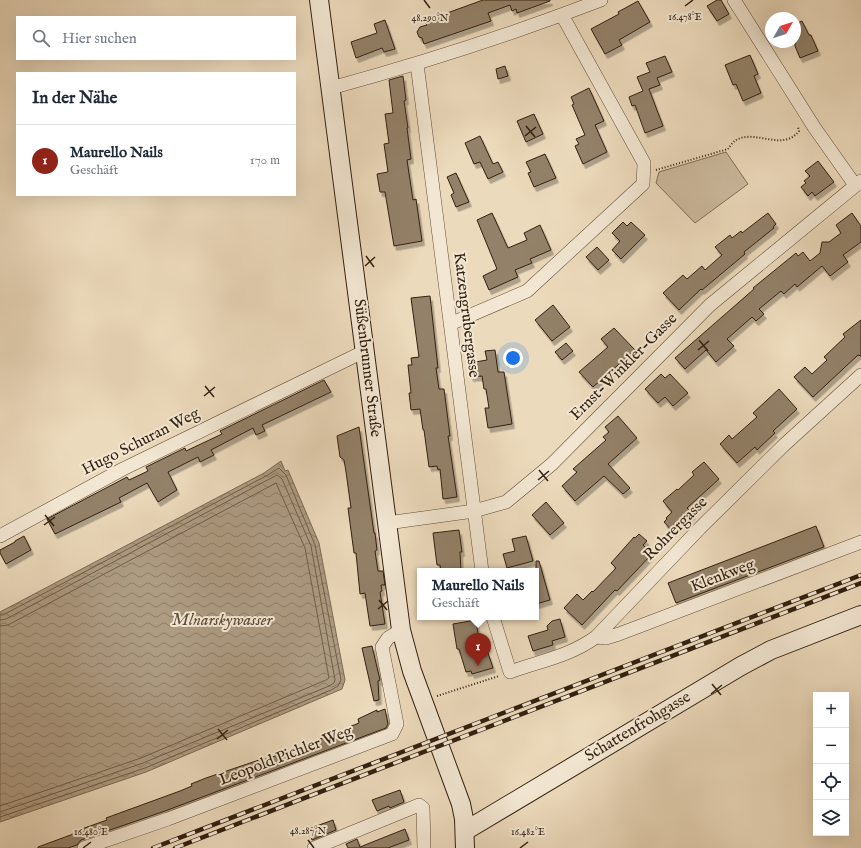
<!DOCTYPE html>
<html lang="de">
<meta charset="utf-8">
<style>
:root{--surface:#fff;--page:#f2f2f3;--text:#1f2937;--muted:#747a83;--line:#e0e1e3;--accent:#8f2418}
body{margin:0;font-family:"IM FELL English",serif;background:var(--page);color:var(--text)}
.controls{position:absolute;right:12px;bottom:12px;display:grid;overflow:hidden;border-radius:0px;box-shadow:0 4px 16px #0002}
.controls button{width:36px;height:36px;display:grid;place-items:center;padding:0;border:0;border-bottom:1px solid var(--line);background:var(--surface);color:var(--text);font:20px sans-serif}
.compass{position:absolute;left:765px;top:12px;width:36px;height:36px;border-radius:50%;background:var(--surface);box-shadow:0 4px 16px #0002;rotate:51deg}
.you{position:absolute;left:513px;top:358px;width:14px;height:14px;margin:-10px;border:3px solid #fff;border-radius:50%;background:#1a73e8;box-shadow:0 0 0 6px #1a73e833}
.badge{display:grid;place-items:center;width:26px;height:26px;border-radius:50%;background:var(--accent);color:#fff;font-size:13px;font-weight:700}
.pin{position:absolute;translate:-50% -33px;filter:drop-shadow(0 1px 2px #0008)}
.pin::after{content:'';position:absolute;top:21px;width:14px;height:12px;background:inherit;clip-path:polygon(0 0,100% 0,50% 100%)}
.popup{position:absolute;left:417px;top:568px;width:122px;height:52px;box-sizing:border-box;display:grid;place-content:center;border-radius:0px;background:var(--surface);filter:drop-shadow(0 1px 3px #0005);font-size:13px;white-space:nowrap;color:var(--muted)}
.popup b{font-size:15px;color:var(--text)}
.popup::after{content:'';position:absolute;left:50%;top:100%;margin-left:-8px;border:8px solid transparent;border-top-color:var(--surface)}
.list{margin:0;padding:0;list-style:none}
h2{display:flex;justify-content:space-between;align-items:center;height:52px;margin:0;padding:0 16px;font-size:17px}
h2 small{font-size:13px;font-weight:400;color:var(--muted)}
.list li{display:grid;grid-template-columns:26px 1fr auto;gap:12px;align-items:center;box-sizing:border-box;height:72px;padding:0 16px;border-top:1px solid var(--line)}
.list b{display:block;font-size:15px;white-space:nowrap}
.list p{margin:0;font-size:13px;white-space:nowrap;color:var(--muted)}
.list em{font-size:13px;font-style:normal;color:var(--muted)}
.icon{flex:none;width:22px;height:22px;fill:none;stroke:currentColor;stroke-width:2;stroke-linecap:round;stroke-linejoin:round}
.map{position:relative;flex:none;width:861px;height:848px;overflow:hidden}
.search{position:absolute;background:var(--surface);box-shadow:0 4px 16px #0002;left:16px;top:16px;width:280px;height:44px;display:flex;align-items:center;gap:10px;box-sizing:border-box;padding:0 14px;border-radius:0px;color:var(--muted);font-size:15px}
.panel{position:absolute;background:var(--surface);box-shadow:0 4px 16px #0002;left:16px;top:72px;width:280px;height:124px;border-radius:0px}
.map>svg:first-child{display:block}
</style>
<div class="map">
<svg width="861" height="848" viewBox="0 0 861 848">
<defs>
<pattern id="water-waves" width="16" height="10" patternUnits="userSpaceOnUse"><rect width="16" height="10" fill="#ad9b82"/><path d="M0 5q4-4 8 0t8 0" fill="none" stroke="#8d7e69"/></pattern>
<filter id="shadow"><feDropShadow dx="2.5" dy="4.5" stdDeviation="0" flood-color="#0004"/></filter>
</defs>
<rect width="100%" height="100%" fill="#ecdabc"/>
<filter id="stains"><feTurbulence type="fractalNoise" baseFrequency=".005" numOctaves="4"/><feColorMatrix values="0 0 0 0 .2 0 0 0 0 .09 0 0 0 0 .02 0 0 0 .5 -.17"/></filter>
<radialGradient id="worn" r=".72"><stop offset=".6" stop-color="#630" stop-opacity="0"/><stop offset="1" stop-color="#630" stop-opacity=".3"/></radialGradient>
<!-- park -->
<path fill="#ccba9f" stroke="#7f6d58" d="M726,152l22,32 -53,39 -39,-40 3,-11z"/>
<!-- water -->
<path fill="url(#water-waves)" stroke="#7c6a54" d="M281,461l4,10 3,-1 31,73 26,137 -3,9 -196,83 -146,50v-210l264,-139z"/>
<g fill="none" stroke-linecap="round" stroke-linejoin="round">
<!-- shore -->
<path stroke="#705e49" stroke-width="1" d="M0,615h3l263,-139 13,-8 7,7 29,70 26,135 -3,6 -7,4 -186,78 -145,49
M0,620l6,-1 271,-144 5,4 29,67 24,134 -1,3 -5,3 -186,77 -143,49
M0,626l8,-1 268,-142 29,65 24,130 -3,2 -185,78 -141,48"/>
</g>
<!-- building -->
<path fill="#938169" stroke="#322010" filter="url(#shadow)" d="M483,0h67v1l-33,12 -1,-4 -4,2 -2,-6 -22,8 3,8 -67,23 -2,-6 -3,-1 -2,-5 3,-5 7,-2 -2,-4z
M717,0h4l8,14 -12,7 -10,-15z
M638,1l12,21 -31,18 3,5 -17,9 -14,-25 28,-15 -1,-2z
M385,20l10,29 -11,3 -2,-4 -26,10 -5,-16 26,-9 -3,-9z
M802,21l7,14h2l7,16 -18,7 -5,-12v-22z
M750,55l8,19 -4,2 7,17 -18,8 -7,-17 -3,1 -8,-20z
M665,56l7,16 -15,6 3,7 -11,4 14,37 -18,7 -10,-28 -3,1 -3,-9 14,-6 -6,-14 13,-5 -4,-9z
M505,66l3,10 -10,3 -2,-10z
M403,76l3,24 -2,1 4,27h-1l4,31 -4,1 6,40 3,-1 6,42 -28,5 -9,-54h-5l-3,-18 11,-2 -4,-28 5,-1 -4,-29 8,-1 -4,-33z
M589,88l15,33 -9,4 12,27 -24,12 -8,-18 4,-2 -3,-5 9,-4 -13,-30 2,-1 -3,-7z
M534,114l9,20 -17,8 -9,-21z
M480,136l13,28 5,-2 5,10 -15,7 -8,-17 -6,2 -9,-21z
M545,154l11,24 -22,9 -6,-14 3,-1 -5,-10z
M818,161l16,21 -19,14 -3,-4 -4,4 -7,-9 5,-4 -2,-2 6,-5 -5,-5z
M456,173l13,29 -13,5 -5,-12 3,-2 -7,-16z
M492,213l16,35 19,-8 -3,-7 16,-8 11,25 -21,9 2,4 -17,7 3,7 -29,13 -6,-14 14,-7 -20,-49z
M768,213l8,11 -3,3 1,1 -30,24 1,2 -43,36 -1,-1 -22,21 -16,-17 20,-18 4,4 15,-13 3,4 17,-15 -7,-8 15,-12 2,3 9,-7 1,2z
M852,213l9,13v16l-18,13 5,7 -18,14 -8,-10 -25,21 -2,-3 -11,10 -3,-3 -22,18 5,5 -8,7 -4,-4 -25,22 7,7 -18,16 -10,-12 -21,19 -10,-11 79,-69 -1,-1 43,-35 2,3 5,-4 7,9 10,-8 2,-11h7l12,-9 -5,-8z
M623,222l4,4 4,-4 14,13 -24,24 -9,-9 8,-9 -8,-8z
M597,247l12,13 -11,10 -12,-13z
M430,296l8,72h-2l3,21h5l6,47h-2l9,61 -14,2 -3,-30 -2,1 -1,-4 -8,1 -5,-37h-1l-3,-21 -9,1 -2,-17h2l-3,-28h4l-1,-7 8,-1 -8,-59z
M553,305l17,22 -18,14 -17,-21z
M861,320v36l-3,-1 -45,42 -19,-20 11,-10 7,7 15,-14 -3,-3 21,-20 -2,-3z
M614,328l21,22 -42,37 -14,-15 29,-25 -7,-8z
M566,343l7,8 -11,9 -7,-8z
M495,350l3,22h6l8,52 -24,4 -3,-20h4l-3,-19h-2l-2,-13 -11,1 -2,-14 18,-3 -2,-9z
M661,374l4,4 5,-4 18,19 -15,13 -8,-9 -7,6 -13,-14z
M324,380l7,12 -69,33 3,6 -9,4 -3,-7 -42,22 3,5 -14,7 -2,-5 -30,15 9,18 -19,12 -11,-19 -28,15 2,4 -66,32 -8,-15 80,-42 2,3 19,-9 -2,-4 39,-19 1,3 36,-17 -2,-3z
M779,389l18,20 -24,22 2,2 -18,17 -2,-3 -18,16 -17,-19 9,-9 3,4 25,-22 -4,-4z
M618,416l19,22 -29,26 22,24 -7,6 -19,-18 -29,25 -13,-15 15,-14 -4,-3 33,-29 -3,-3 6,-5 -4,-5z
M359,427l15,106h1l2,17 -2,1 3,20h5l2,14h-4l1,6 -2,1 5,32 -15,2 -5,-33 -5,1 -4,-41h-2l-6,-45h3l-5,-36 -2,-12 -4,-3 -3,-21z
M704,462l15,17 -32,29 6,6 -20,18 -9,-10 3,-3 -1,-1 6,-6 -9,-11 14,-12 1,1 16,-15 -2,-3z
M546,502l18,21 -14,12 -18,-20z
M816,526l8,21 -148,56 -8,-20z
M459,530l3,22h-2l1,19h-20l-1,-6h-3l-4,-32z
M639,534l8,7 -4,4 9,9 -35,37 -2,-1 -33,35 -18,-17 13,-14 6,6 9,-9 1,1 23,-24 -5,-5 23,-26 1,1z
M24,536l7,14 -25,14 -6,-11v-3l15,-8v-1z
M526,536l7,25 -26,7 -4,-14 12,-3 -3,-12z
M536,561h3l11,39 -14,4z
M560,619l5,18 -13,4 1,4 -20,6 -5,-15 20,-6 -1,-4 5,-5z
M476,620l5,35 7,-2 5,15 -21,6 -1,-3 -5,1 -7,-23h-2l-4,-25z
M372,646l8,34 -2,1 1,19 -5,1 -12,-53z
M385,709l3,15 -2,4 -221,83 -84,29 -4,5 -9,3h-30v-1l38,-14v-2l31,-11 -1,-2 74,-27 12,-5 -1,-2 15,-6 53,-18 1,1 18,-6 1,1 51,-21 1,4 19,-7 -1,-5 10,-4 -1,-4 19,-9v2z
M400,790l4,12 -14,6 -1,-2 -12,5 -5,-11z
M333,820l3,10 -24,10 -4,-11z
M405,829l4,11 -21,8h-40l-2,-4 11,-5 3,8z"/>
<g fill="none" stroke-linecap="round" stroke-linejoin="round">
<!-- street casing -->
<g stroke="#604e3b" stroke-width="14">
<path id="street" d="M734,0l80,127 41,58
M417,64l65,507
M331,88c91,-25 182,-54 270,-88
M450,324l77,-33 116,-107 1,-21 -82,-148
M387,523l87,-12 32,-9 46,-38 158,-159 151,-124
M0,536l123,-67 242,-118
M493,617l17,55c30,-11 60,-16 86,-35l104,-109 84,-83 77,-70
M596,637l10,1 13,-4 242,-92
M84,848l84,-29 224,-85 5,-10 -15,-77 6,-9 13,-8
M314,848l105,-43 4,3 1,40"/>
</g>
<!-- secondary casing -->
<g stroke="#322010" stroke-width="20">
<path id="secondary" d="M319,0l82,630 11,41 49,133 3,15 1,29
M465,831l276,-165 30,-16 90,-35"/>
</g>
<!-- path -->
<path stroke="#322010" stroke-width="2" stroke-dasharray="1 2" stroke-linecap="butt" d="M656,170l72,-21c2,-3 5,-7 8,-9 20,-11 47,12 63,-9l-1,-4
M437,696l62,-20"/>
<!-- street -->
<use href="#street" stroke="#f3e7d3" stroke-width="13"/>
<!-- secondary -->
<use href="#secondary" stroke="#f3e7d3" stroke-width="18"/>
<!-- rail casing -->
<g stroke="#322010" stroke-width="4.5">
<path id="rail" d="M153,848l708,-273
M175,848l686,-265"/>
</g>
<!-- rail -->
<use href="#rail" stroke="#f3e7d3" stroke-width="3" stroke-dasharray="9" stroke-linecap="butt"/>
</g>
<!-- ticks -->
<path fill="none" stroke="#322010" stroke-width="1.5" d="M424,0l6,8M685,6l8,-6M526,126l9,11M525,136l11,-9M366,256l8,11M365,266l10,-9M699,340l9,11M698,350l11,-9M205,386l9,11M204,396l11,-9M539,470l9,11M538,480l11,-9M45,515l9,11M44,525l11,-8M379,600l8,10M378,609l10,-8M712,684l9,11M711,694l11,-9M218,729l9,11M217,739l11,-9M308,840l6,8M83,848l8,-6M520,848l8,-6"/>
<g text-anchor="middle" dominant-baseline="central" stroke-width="4" stroke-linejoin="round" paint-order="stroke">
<!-- street labels -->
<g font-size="16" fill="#322010" stroke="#f3e7d3">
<text transform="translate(466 315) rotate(83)">Katzengrubergasse</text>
<text transform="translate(624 367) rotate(-45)">Ernst-Winkler-Gasse</text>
<text transform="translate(367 368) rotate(83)">Süßenbrunner Straße</text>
<text transform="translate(141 442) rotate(-27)">Hugo Schuran Weg</text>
<text transform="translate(676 529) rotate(-45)">Rohrergasse</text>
<text transform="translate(723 576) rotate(-21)">Klenkweg</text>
<text transform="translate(638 727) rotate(-31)">Schattenfrohgasse</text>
<text transform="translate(286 756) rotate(-21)">Leopold Pichler Weg</text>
</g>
<!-- water labels -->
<g font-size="17" font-style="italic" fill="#5d4b38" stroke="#f3e7d3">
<text x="222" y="620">Mlnarskywasser</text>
</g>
</g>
<g font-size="10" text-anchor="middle" fill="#322010" stroke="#f3e7d3" stroke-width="4" stroke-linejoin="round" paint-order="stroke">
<text x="685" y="20">16.478°E</text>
<text x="430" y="21">48.290°N</text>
<text x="308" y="834">48.287°N</text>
<text x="91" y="835">16.480°E</text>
<text x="528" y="835">16.482°E</text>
</g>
<rect width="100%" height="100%" filter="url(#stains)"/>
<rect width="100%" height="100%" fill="url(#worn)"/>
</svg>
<div class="controls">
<button>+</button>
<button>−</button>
<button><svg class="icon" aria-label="locate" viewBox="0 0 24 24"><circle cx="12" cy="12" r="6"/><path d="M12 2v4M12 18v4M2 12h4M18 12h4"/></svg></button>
<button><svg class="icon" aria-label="layers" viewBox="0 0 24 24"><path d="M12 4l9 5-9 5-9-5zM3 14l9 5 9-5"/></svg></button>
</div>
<svg class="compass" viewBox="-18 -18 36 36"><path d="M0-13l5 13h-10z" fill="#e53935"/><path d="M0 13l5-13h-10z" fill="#747a83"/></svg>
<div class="you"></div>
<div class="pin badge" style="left:478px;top:666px">1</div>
<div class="popup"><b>Maurello Nails</b>Geschäft</div>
<div class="search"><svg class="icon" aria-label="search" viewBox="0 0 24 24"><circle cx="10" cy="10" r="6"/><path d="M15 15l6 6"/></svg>Hier suchen</div>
<section class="panel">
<h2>In der Nähe<small></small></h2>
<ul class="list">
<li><span class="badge">1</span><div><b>Maurello Nails</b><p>Geschäft</p></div><em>170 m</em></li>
</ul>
</section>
</div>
